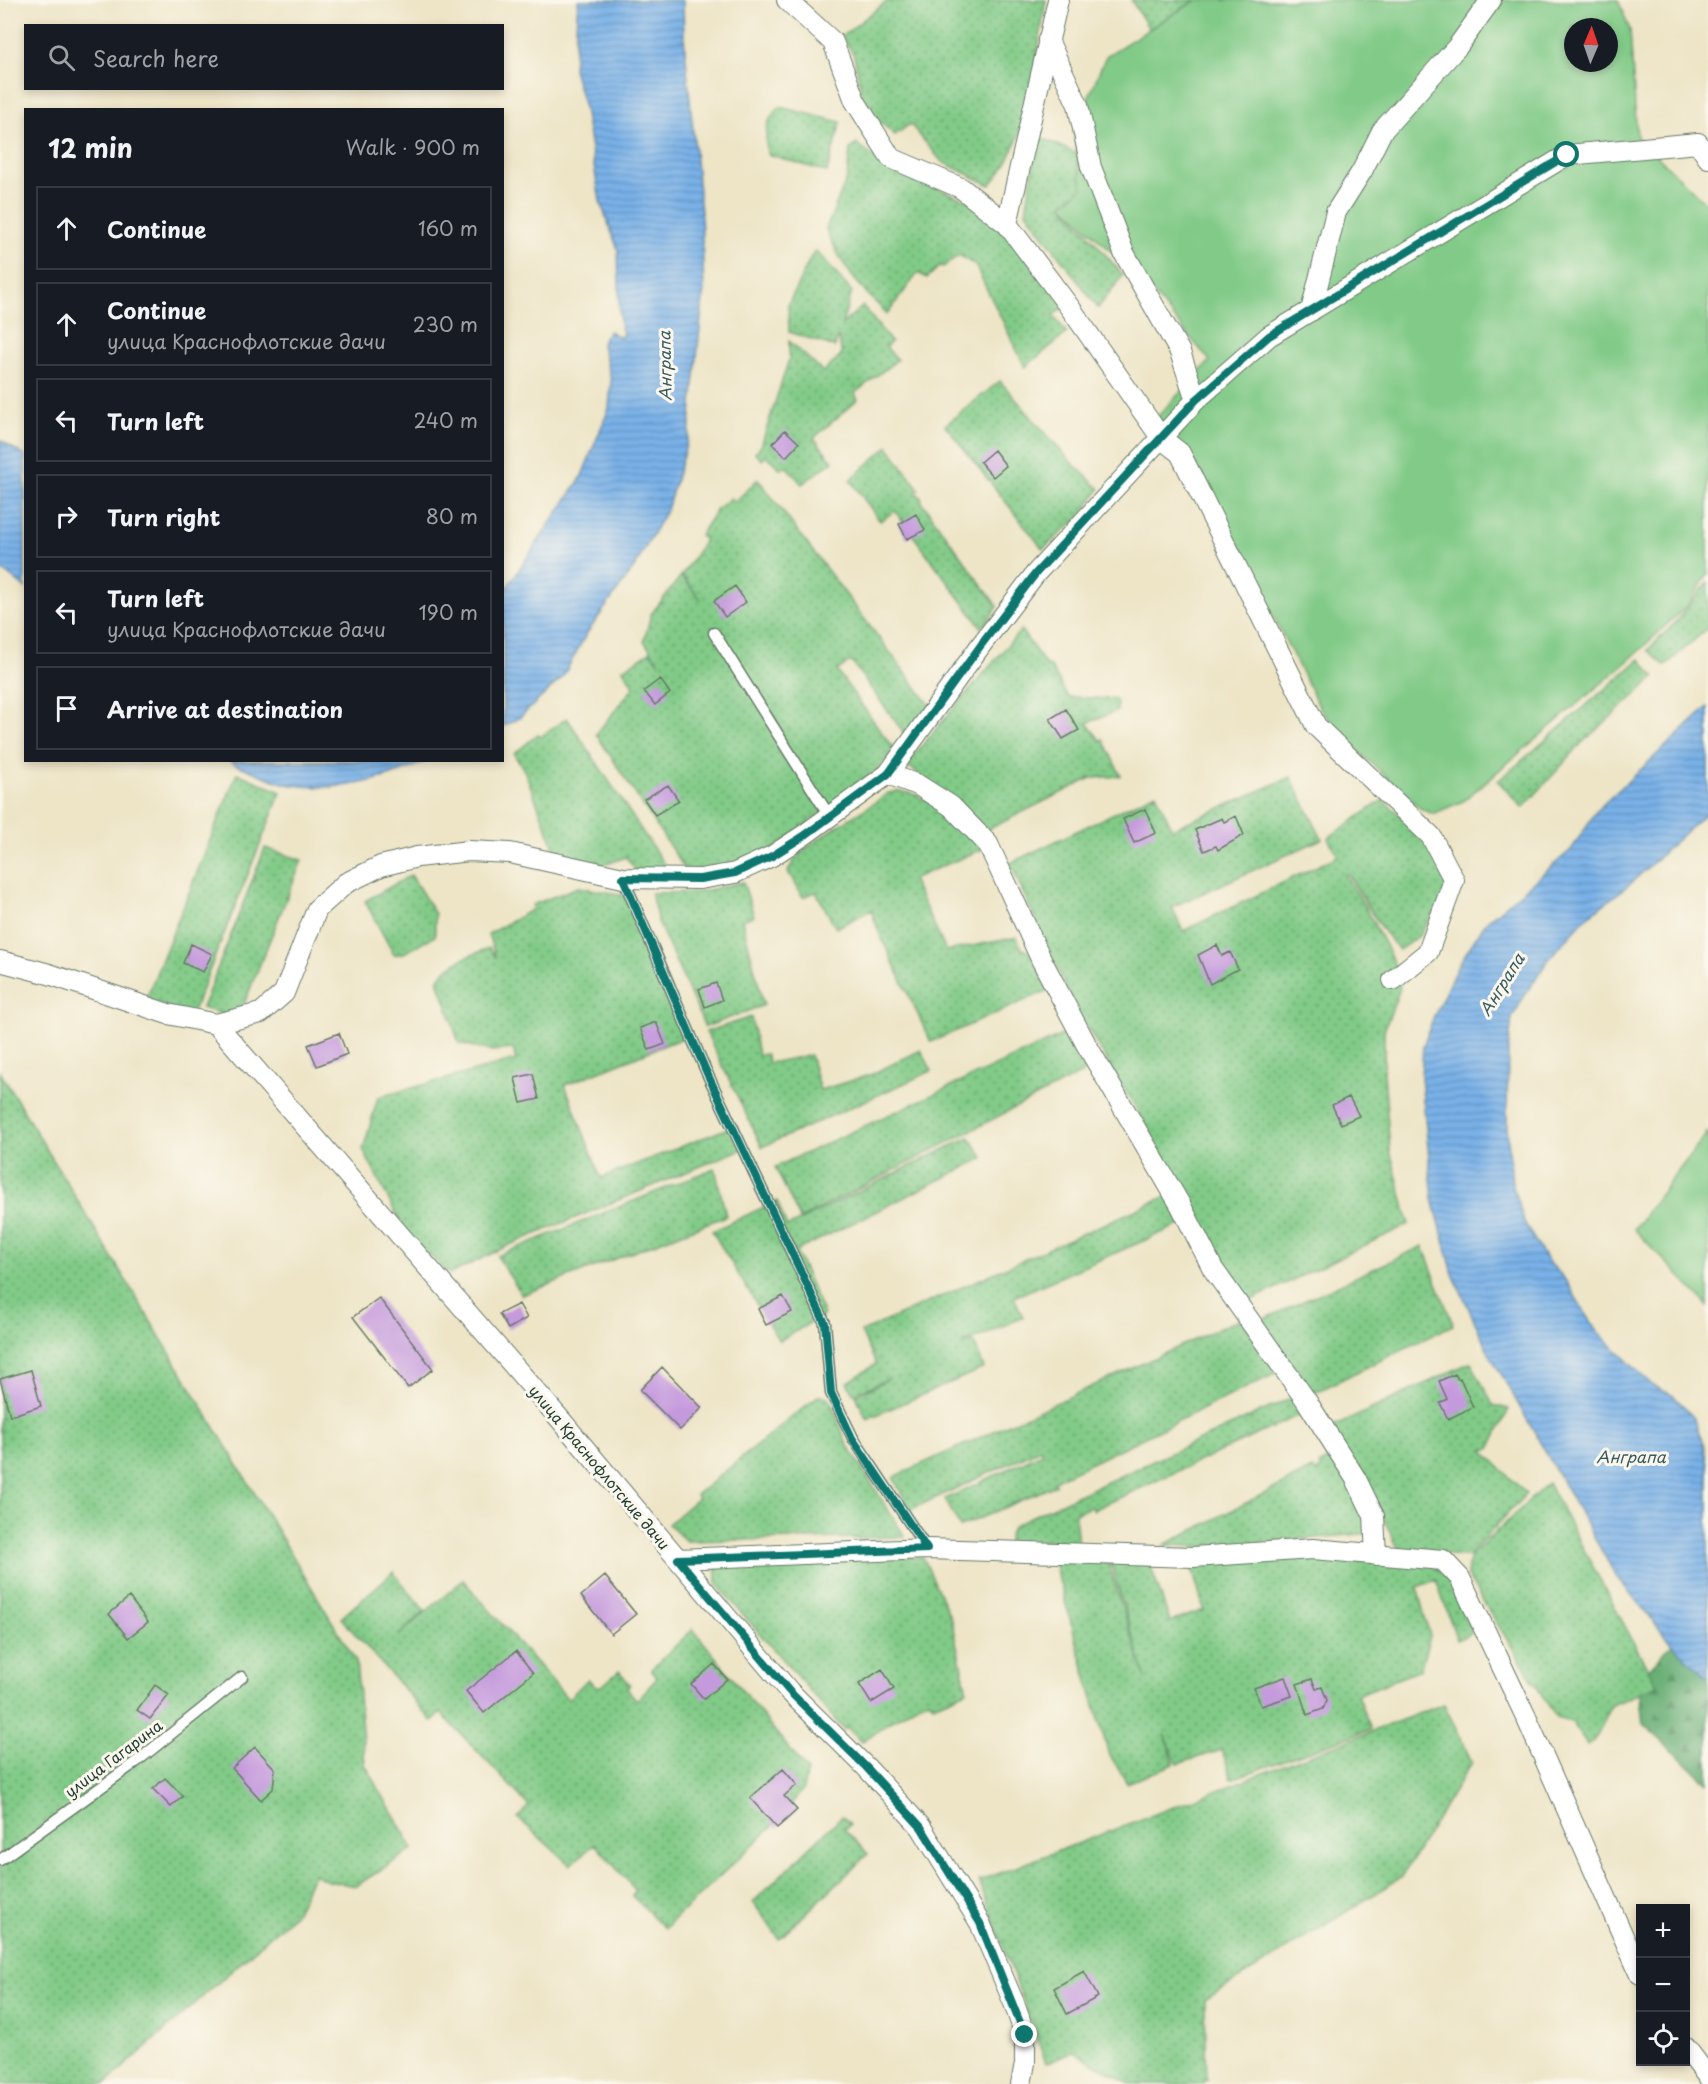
<!DOCTYPE html>
<meta charset="utf-8">
<style>
:root{--surface:#171b24;--page:#20242c;--text:#f1f3f6;--muted:#9ea1a6;--line:#363941}
body{margin:0;font-family:"Playpen Sans",sans-serif;background:var(--page);color:var(--text)}
.controls{position:absolute;right:18px;bottom:18px;display:grid;overflow:hidden;border-radius:0px;box-shadow:0 3px 9px #0003}
.controls button{width:54px;height:54px;display:grid;place-items:center;padding:0;border:0;border-bottom:2px solid var(--line);background:var(--surface);color:var(--text);font:30px sans-serif}
.compass{position:absolute;left:1564px;top:18px;width:54px;height:54px;border-radius:50%;background:var(--surface);box-shadow:0 3px 9px #0003;rotate:2deg}
.stop{position:absolute;width:18px;height:18px;margin:-14px;border:4px solid #0f766e;border-radius:50%;background:#fff}
.stop.end{background:#0f766e;border-color:#fff;box-shadow:0 2px 6px #0008}
.list{margin:0;padding:0;list-style:none}
h2{display:flex;justify-content:space-between;align-items:center;height:78px;margin:0;padding:0 24px;font-size:26px}
h2 small{font-size:20px;font-weight:400;color:var(--muted)}
.list li{display:grid;grid-template-columns:39px 1fr auto;gap:18px;align-items:center;box-sizing:border-box;height:84px;margin:0 12px 12px;padding:0 12px;border:2px solid var(--line);border-radius:0px}
.list b{display:block;font-size:22px;white-space:nowrap}
.list p{margin:0;font-size:20px;white-space:nowrap;color:var(--muted)}
.list em{font-size:20px;font-style:normal;color:var(--muted)}
.icon{flex:none;width:33px;height:33px;fill:none;stroke:currentColor;stroke-width:2;stroke-linecap:round;stroke-linejoin:round}
.map{position:relative;flex:none;width:1708px;height:2084px;overflow:hidden}
.search{position:absolute;background:var(--surface);box-shadow:0 3px 9px #0003;left:24px;top:24px;width:480px;height:66px;display:flex;align-items:center;gap:15px;box-sizing:border-box;padding:0 21px;border-radius:0px;color:var(--muted);font-size:22px}
.panel{position:absolute;background:var(--surface);box-shadow:0 3px 9px #0003;left:24px;top:108px;width:480px;height:654px;border-radius:0px}
.map>svg:first-child{display:block}
</style>
<div class="map">
<svg width="1708" height="2084" viewBox="0 0 1708 2084">
<defs>
<pattern id="forest-firs" width="22" height="20" patternUnits="userSpaceOnUse" patternTransform="scale(1.5)"><rect width="22" height="20" fill="#68ae74"/><path d="M5 1l3.5 6h-7zM16 11l3.5 6h-7z" fill="#558f60"/></pattern>
<pattern id="park-dots" width="8" height="8" patternUnits="userSpaceOnUse" patternTransform="scale(1.5)"><rect width="8" height="8" fill="#81ca87"/><path d="M2 2h.1M6 6h.1" fill="none" stroke="#69a56f" stroke-width="1.8" stroke-linecap="round"/></pattern>
<pattern id="water-rules" width="6" height="5" patternUnits="userSpaceOnUse" patternTransform="scale(1.5)"><rect width="6" height="5" fill="#79b1e8"/><path d="M0 2.5h6" fill="none" stroke="#6391bd"/></pattern>
</defs>
<rect width="100%" height="100%" fill="#fbf7ec"/>
<filter id="ink" filterUnits="userSpaceOnUse"><feTurbulence type="fractalNoise" baseFrequency=".0167" numOctaves="2"/><feDisplacementMap in="SourceGraphic" scale="12" xChannelSelector="R" yChannelSelector="G"/><feConvolveMatrix kernelMatrix="1 2 1 2 8 2 1 2 1" color-interpolation-filters="sRGB"/></filter>
<filter id="wash" filterUnits="userSpaceOnUse"><feTurbulence type="fractalNoise" baseFrequency=".008" numOctaves="4" result="noise"/><feDisplacementMap in="SourceGraphic" scale="24" xChannelSelector="R" yChannelSelector="G"/><feGaussianBlur stdDeviation="1.35" result="paint"/><feColorMatrix in="noise" values="0 0 0 0 0 0 0 0 0 0 0 0 0 0 0 0 0 1.4 0 .05"/><feComposite in="paint" operator="in"/></filter>
<g filter="url(#wash)">
<rect width="100%" height="100%" fill="#eee5c7"/>
<!-- grass -->
<path fill="#81ca87" stroke="#50845e" stroke-width="1.5" fill-rule="evenodd" d="M1196,0h422l12,30 7,107 71,68v369l-21,32 -58,54 -166,141 -30,13 -13,-6 -65,-60 -34,-38 -131,-256 -18,-14 -14,-24 52,-55 -63,-75 -85,-82 20,-16 -8,-57 32,-75zM1573,27h36v36h-36z
M1708,1132v174l-74,-77z"/>
<!-- forest -->
<path fill="url(#forest-firs)" stroke="#447654" stroke-width="1.5" d="M1672,1644l36,34v105l-65,-59 -5,-43z"/>
<!-- park -->
<path fill="url(#park-dots)" stroke="#50845e" stroke-width="1.5" d="M889,0h157c-11,59 -14,140 -56,185l-48,-23 -32,-38 -15,11 -19,-17 -13,-17 -9,-46 -12,-19z
M1131,0h65l-47,29z
M780,107l61,15 -14,50 -60,-18c-2,-20 -3,-34 13,-47z
M1038,136l39,18 5,35 -20,15 61,71 -25,33 -72,-96z
M857,144l31,24 101,41 77,97 -13,9 14,18 -42,34 -50,-102 -16,-10 -16,12 -2,-2 -14,13 -9,-5 -31,41c-32,-32 -43,-44 -61,-85l21,-51 3,-29z
M816,251l36,41 -10,32 21,-18 28,36 -5,5 11,13 -42,33 3,6 -44,39 19,23 -31,23 -16,-18 -5,3 -15,-13 -4,4 -7,-7 6,-7 28,-87v-18l34,31 19,-17 -4,-19 -3,11 -46,-15 -1,-27 23,-48z
M1000,381l69,79 31,29 -22,30 -35,30 -98,-124z
M888,446l31,43 -3,2 6,8 -1,2 77,106 -16,21 -87,-117 -15,10 -30,-41z
M758,479l172,226 -24,31 -55,-75 -14,10 57,78 -17,21 -114,87 -75,17 -92,-140 38,-47 -11,-18 27,-17 10,12 -16,-23 7,-27 30,-38 20,24 -19,-25 23,-35 -5,-5 17,-26 14,-11 4,4z
M1708,582v46l-43,38 -17,-16 27,-27z
M1021,630l26,37 3,-1 18,31 46,2 3,3v9l-30,12 14,18 2,-2 18,37 -30,2 -104,52 -81,-66z
M1640,659l15,18 -73,66 -59,65 -25,-27z
M567,718l107,161 -34,-3 -14,-19 -22,8 -46,-8 -33,-85 -11,-18 24,-20 2,3z
M237,773l44,19 -90,224 -45,-17z
M1291,777l31,62 -150,68 11,24 155,-75 -10,-18 55,-38 64,57 -2,40 -26,39 -20,14 -15,-18 -36,-58 -3,1 20,31 34,67 -3,2 4,13 -16,43v43l6,76 19,74 -164,79 -102,-183 -68,-112 -65,-145 146,-70 16,36z
M899,791c35,3 60,35 84,58l-71,30 34,72 71,-14 4,11 9,4 19,38 -118,52 -51,-107 -9,-25 -35,18 -20,-36 -13,5 -15,-25c11,-30 75,-58 100,-79z
M265,848l37,12 -64,159 -36,-11z
M411,875l24,39v22l-31,17 -10,2 -29,-54z
M743,882l11,34 -12,4 22,85 -59,22 -47,-105 -7,-29 48,-1z
M578,887l53,9 59,139 -125,50 36,93 135,-53 11,22 -240,99 -57,28 -44,-41 -43,-83 15,-53 138,-37 -3,-11 -21,2 -33,-8 -21,-63c12,-19 32,-24 51,-32l7,10 -8,-24 45,-25 -1,-4z
M751,1017l7,38 8,-1 3,9 41,-8 10,35 50,-15 51,-25 11,21 -170,76 -56,-115z
M1071,1031l21,37 -292,151 -25,-52z
M0,1072l356,589 9,103 48,85 -57,37 -28,-5 -14,-7 -19,40 -190,170h-105z
M969,1137l15,21 -188,93 28,64 -45,26 -67,-110 65,-30 10,26z
M715,1168l11,48 -204,79 -25,-39z
M1169,1195l13,29 -168,73 9,20 -62,28 13,-3 10,26 -117,51 -11,-23 34,-18 -36,16 -7,-11 29,-19 -15,-32z
M1423,1246l30,79 -143,70 -50,-74z
M1242,1318l35,55 -223,108 2,4 -96,42 -15,-28 97,-46 -2,-4 -130,61 -17,-33z
M1471,1362l22,43 16,4 -19,40 -7,1 43,44 -58,62 -68,-4 -19,-38 -52,-85z
M818,1396l11,1 18,47 58,93 -219,4 -18,-17 30,-26 -2,-3z
M1296,1396l10,16 -213,98 -2,-3 -16,6 3,33 -70,-3c-1,-13 7,-18 18,-24z
M1334,1457l23,43 -1,2 6,5 9,26 -156,14 -4,-4 -4,4 -43,-2 148,-76 5,4 4,-6 -2,-2z
M1548,1483l109,203 -45,19 -17,35 -7,5 -16,-23 -16,-5 -89,-141 2,-19z
M923,1557l28,62 16,72 -34,14 -4,-5 -13,5 -55,37 -14,-15 -3,3 -126,-144 -3,-18 46,-6z
M1310,1557l120,6 17,15 25,55 -15,7 -21,-60 -19,7 13,49 -10,34 -63,25 14,34 -139,50 -10,-29 -45,14 -12,-30 9,30 -47,19 -19,-31 -55,-193 54,2 39,118 -36,-118h39l21,61 34,-12 -14,-48z
M393,1572l32,39 -26,24 64,-55 105,119 20,-20 7,7h7l17,-15 11,13 -3,5 10,11 20,-22 -6,-9 42,-40 114,142 -4,18 -25,32 -113,107 -33,-32 4,-5 -41,-47 -25,21 -52,-47 11,-12 -88,-93 -9,8 -91,-103z
M1444,1704l28,58 -70,115 -197,123 2,79 -4,5h-73l-57,-33 -27,12 -67,-182z
M842,1816l8,8 -6,5 24,25 -89,85 -26,-37z"/>
<!-- water -->
<path fill="url(#water-rules)" stroke="#4c778e" stroke-width="1.5" d="M578,0h105l1,37 17,175 3,77 -15,146 -21,72 -33,59 -48,67 -25,45 -44,41 -15,7v-133l78,-115 28,-70 2,-28 -9,-35 2,-8 6,-6 10,7 3,-5 -3,-9 -2,-74 -18,-49 -16,-93 -11,-39z
M0,440l25,16v132l-25,-20z
M1708,707v104l-78,73 -45,35 -34,37 -23,34 -16,28 -4,34 -1,75 5,56 13,41 21,35 18,19 31,51 57,56 22,11 19,21 10,26 5,26v209l-36,-34 -56,-68 -127,-223 -36,-79 -20,-75 -12,-121 2,-32 11,-30 24,-51 28,-43 85,-72 26,-40z
M230,761h196c-42,20 -86,31 -134,24 -18,-3 -38,-14 -56,-20z"/>
<g id="blocks">
<!-- building -->
<path fill="#c59add" d="M785,430l14,13 -13,14 -14,-13z
M994,450l12,16 -13,11 -13,-15z
M916,514l9,16 -18,9 -8,-15z
M735,586l11,16 -21,15 -11,-16z
M660,679l10,14 -15,12 -11,-14z
M1066,709l13,21 -16,9 -13,-20z
M668,785l11,16 -24,14 -11,-16z
M1145,809l11,24 -22,10 -11,-24z
M1236,816l8,19 -26,15 -2,-4 -12,5 -9,-21 27,-12 2,4z
M191,944l21,10 -9,18 -20,-9z
M1217,945l5,11 8,-4 8,17 -28,15 -12,-29z
M716,983l6,17 -17,7 -6,-18z
M656,1022l9,22 -16,6 -9,-22z
M339,1033l8,21 -30,12 -9,-21z
M533,1074l6,25 -18,4 -6,-25z
M1349,1097l10,19 -18,8 -9,-19z
M783,1296l9,16 -26,13 -8,-16z
M379,1298l54,71 -25,19 -55,-71z
M519,1304l8,14 -19,11 -9,-15z
M662,1367l40,41 -22,22 -40,-40z
M31,1370l10,36 -31,10 -10,-37z
M1455,1374l3,5 2,-1 13,29 -25,12 -8,-16 7,-4 -8,-18z
M605,1576l31,38 -25,20 -30,-38z
M129,1597l19,25 -20,16 -19,-24z
M516,1651l17,22 -49,40 -18,-22z
M714,1664l13,15 -23,20 -13,-15z
M882,1669l12,20 -23,14 -12,-19z
M1285,1677l7,19 -31,10 -7,-18z
M1312,1679l4,10 6,-2 5,13 -4,9 -16,6 -10,-31z
M155,1685l14,10 -19,24 -13,-9z
M255,1747l20,22 -2,20 -12,11 -29,-32z
M783,1769l14,16 -13,11 13,14 -20,18 -27,-30z
M165,1778l18,18 -12,11 -18,-18z
M1084,1971l14,26 -31,17 -13,-26z"/>
</g>
</g>
<g filter="url(#ink)">
<use href="#blocks" fill-opacity="0" stroke="#677867" stroke-width="1.5"/>
<g fill="none" stroke-linecap="round" stroke-linejoin="round">
<!-- service casing -->
<g stroke="#677867" stroke-width="13">
<path id="service" d="M714,633l116,184
M623,878l83,193 119,252 6,70 22,45 74,111
M0,1860l136,-98 106,-85"/>
</g>
<!-- minor casing -->
<g stroke="#677867" stroke-width="22">
<path id="minor" d="M787,0l46,42 22,59 36,57 70,30 46,36 64,85 91,130 18,14 136,273 115,110 23,44 -26,72 -35,28
M1007,224l51,-224
M1311,311l25,-99 26,-41 20,-40 76,-85 33,-46
M1196,400l73,-64 298,-181 131,-12 10,15
M888,774l30,11 33,21 37,38 54,117 44,83 95,162 32,63 93,131 50,79 18,37 2,39
M0,961l49,13 119,40 48,10 45,-11 23,-20 33,-84 29,-26 35,-17 36,-9 52,-6 41,2 113,25 77,1 35,-6 37,-17 32,-21 84,-61 93,-129 55,-72 160,-173 -16,-48 -56,-99 -33,-86 -13,-62 -30,-65
M216,1024l344,395 229,272 77,76 55,60 59,96 34,80 11,32v28l-4,21
M678,1559l249,-10 266,8 120,-8 130,11 17,18 66,139 114,257
M1686,2048l22,29"/>
</g>
<!-- service -->
<use href="#service" stroke="#fff" stroke-width="10"/>
<!-- minor -->
<use href="#minor" stroke="#fff" stroke-width="20"/>
</g>
</g>
<g fill="none" stroke-linecap="round" stroke-linejoin="round" filter="url(#ink)">
<!-- route -->
<path stroke="#0f766e" stroke-width="8" d="M1025,2035l-45,-112 -59,-96 -55,-60 -77,-76 -111,-132 249,-10 -75,-111 -21,-45 -6,-70 -119,-252 -83,-193 77,1 35,-6 37,-17 32,-20 84,-62 93,-129 55,-72 160,-173 73,-64 298,-181"/>
</g>
<g text-anchor="middle" dominant-baseline="central" stroke-width="6" stroke-linejoin="round" paint-order="stroke">
<!-- street labels -->
<g font-size="15" fill="#1f3d34" stroke="#fbf7ec">
<text transform="translate(600 1467) rotate(50)">улица Краснофлотские дачи</text>
<text transform="translate(113 1758) rotate(-37)">улица Гагарина</text>
</g>
<!-- water labels -->
<g font-size="16" font-style="italic" fill="#365a61" stroke="#fbf7ec">
<text transform="translate(664 366) rotate(-91)">Анграпа</text>
<text transform="translate(1501 984) rotate(-58)">Анграпа</text>
<text x="1631" y="1456">Анграпа</text>
</g>
</g>
</svg>
<div class="controls">
<button>+</button>
<button>−</button>
<button><svg class="icon" aria-label="locate" viewBox="0 0 24 24"><circle cx="12" cy="12" r="6"/><path d="M12 2v4M12 18v4M2 12h4M18 12h4"/></svg></button>
</div>
<svg class="compass" viewBox="-18 -18 36 36"><path d="M0-13l5 13h-10z" fill="#e53935"/><path d="M0 13l5-13h-10z" fill="#9ea1a6"/></svg>
<div class="stop" style="left:1567px;top:155px"></div>
<div class="stop end" style="left:1025px;top:2035px"></div>
<div class="search"><svg class="icon" aria-label="search" viewBox="0 0 24 24"><circle cx="10" cy="10" r="6"/><path d="M15 15l6 6"/></svg>Search here</div>
<section class="panel">
<h2>12 min<small>Walk · 900 m</small></h2>
<ul class="list">
<li><svg class="icon" aria-label="ahead" viewBox="0 0 24 24"><path d="M12 20V5M6 11l6-6 6 6"/></svg><div><b>Continue</b></div><em>160 m</em></li>
<li><svg class="icon" aria-label="ahead" viewBox="0 0 24 24"><path d="M12 20V5M6 11l6-6 6 6"/></svg><div><b>Continue</b><p>улица Краснофлотские дачи</p></div><em>230 m</em></li>
<li><svg class="icon" aria-label="left" viewBox="0 0 24 24"><path d="M17 20v-9H6M10 6l-5 5 5 5"/></svg><div><b>Turn left</b></div><em>240 m</em></li>
<li><svg class="icon" aria-label="right" viewBox="0 0 24 24"><path d="M7 20v-9h11M14 6l5 5-5 5"/></svg><div><b>Turn right</b></div><em>80 m</em></li>
<li><svg class="icon" aria-label="left" viewBox="0 0 24 24"><path d="M17 20v-9H6M10 6l-5 5 5 5"/></svg><div><b>Turn left</b><p>улица Краснофлотские дачи</p></div><em>190 m</em></li>
<li><svg class="icon" aria-label="arrive" viewBox="0 0 24 24"><path d="M6 21V4h12l-3 4 3 4H6"/></svg><div><b>Arrive at destination</b></div></li>
</ul>
</section>
</div>
